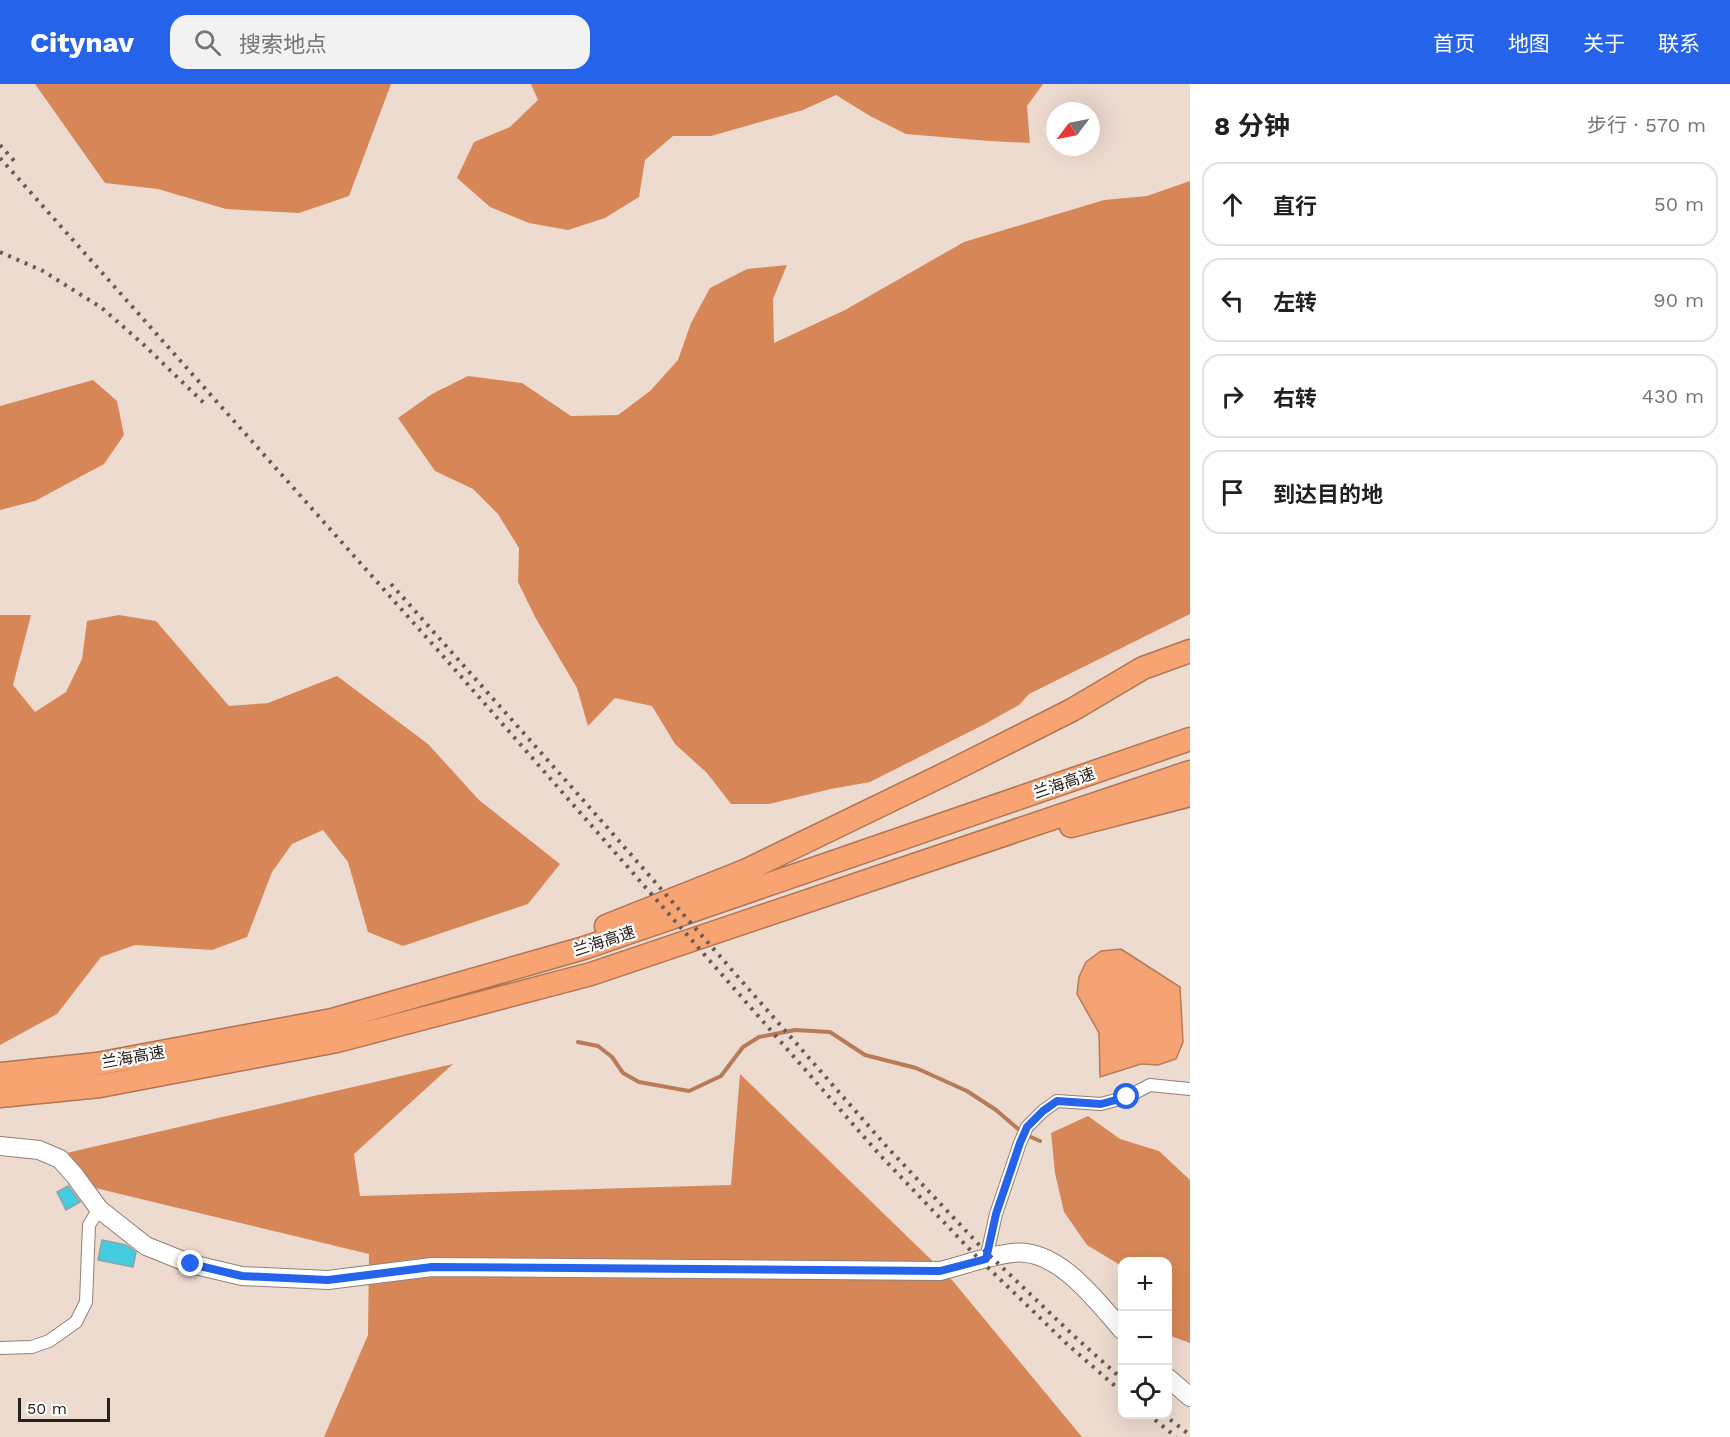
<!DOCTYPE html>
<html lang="zh">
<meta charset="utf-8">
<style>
:root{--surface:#fff;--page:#f2f2f2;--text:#202124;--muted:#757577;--line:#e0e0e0;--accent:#2563eb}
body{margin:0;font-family:"Work Sans","Noto Sans SC",sans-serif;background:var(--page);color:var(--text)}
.controls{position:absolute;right:18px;bottom:18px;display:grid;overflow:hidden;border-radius:12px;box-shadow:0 6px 24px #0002}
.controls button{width:54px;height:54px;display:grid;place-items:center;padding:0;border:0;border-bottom:2px solid var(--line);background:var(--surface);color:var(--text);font:30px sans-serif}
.compass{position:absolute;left:1046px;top:18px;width:54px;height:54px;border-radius:50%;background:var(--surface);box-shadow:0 6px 24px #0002;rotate:238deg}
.scale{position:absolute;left:18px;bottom:15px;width:92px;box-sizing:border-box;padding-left:6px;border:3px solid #27201c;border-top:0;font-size:16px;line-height:21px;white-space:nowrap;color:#27201c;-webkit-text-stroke:4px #fff;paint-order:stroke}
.stop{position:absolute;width:18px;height:18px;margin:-14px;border:4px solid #2563eb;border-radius:50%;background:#fff}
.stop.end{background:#2563eb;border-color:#fff;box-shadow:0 2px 6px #0008}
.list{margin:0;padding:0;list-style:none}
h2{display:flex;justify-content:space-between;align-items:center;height:78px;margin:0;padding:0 24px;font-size:26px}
h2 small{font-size:20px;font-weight:400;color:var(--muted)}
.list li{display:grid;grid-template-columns:39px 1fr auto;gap:18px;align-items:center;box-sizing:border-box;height:84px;margin:0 12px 12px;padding:0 12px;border:2px solid var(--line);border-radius:18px}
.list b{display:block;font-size:22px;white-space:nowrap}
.list em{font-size:20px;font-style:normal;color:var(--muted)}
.icon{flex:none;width:33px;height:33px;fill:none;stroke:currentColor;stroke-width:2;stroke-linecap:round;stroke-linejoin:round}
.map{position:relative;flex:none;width:1190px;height:1353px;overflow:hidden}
header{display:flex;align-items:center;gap:36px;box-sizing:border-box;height:84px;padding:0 30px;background:var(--accent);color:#fff}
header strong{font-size:28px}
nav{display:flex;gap:33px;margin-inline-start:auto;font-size:21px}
.search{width:420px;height:54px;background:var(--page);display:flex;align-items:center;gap:15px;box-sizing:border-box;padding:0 21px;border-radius:18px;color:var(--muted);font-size:22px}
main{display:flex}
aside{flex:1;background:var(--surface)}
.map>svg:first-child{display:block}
</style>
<header>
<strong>Citynav</strong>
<div class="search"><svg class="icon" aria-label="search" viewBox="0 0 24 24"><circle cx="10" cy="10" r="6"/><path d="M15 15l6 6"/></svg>搜索地点</div>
<nav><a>首页</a><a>地图</a><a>关于</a><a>联系</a></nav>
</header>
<main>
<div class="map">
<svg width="1190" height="1353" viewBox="0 0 1190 1353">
<rect width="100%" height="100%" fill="#eedbd0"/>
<!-- forest -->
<path fill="#d78757" d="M35,0h356l-42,112 -50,17 -73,-4 -68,-20 -53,-6z
M531,0h512l-16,22 3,37 -41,-2 -83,-7 -36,-18 -34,-21 -33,15 -92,26h-38l-28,24 -6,37 -34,21 -37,12 -39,-7 -39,-16 -33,-29 17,-36 36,-15 28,-27z
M1190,97v433l-161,80 -10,11 -34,19 -115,58 -39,7 -62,15h-38l-24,-31 -32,-29 -23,-38 -37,-8 -27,28 -11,-38 -42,-71 -17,-35 1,-34 -21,-34 -25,-25 -38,-18 -37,-53 34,-24 36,-18 54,7 49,33 47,-1 32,-24 28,-31 13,-37 19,-35 37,-19 40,-4 -14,34 1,44 71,-33 119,-68 140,-42 43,-4z
M93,296l24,21 7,34 -20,29 -69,37 -35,9v-104z
M0,531h31l-18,70 22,27 31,-20 16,-33 5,-38 32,-6 37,6 73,85 39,-3 69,-27 91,68 51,56 81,64 -32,40 -125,42 -35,-14 -20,-70 -25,-32 -31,14 -20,28 -25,65 -35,13 -77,-5 -34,12 -44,57 -57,31z
M453,980l-99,90 6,42 371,-11 9,-111 212,206 130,157h-758l44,-102 1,-81 -282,-68 -25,-32z
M1088,1032l32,23 39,12 31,29v163l-22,-8v-73h-46v7l-2,-4 -33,-20 -23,-33 -9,-39 -4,-40z"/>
<!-- water -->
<path fill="#f5a272" stroke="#b77b58" stroke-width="1.5" d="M1121,865l59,38 3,55 -7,17 -18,6 -17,-1 -41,13 -1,-44 -22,-39 2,-17 7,-15 15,-11z"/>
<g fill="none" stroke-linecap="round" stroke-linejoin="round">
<!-- stream -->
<path stroke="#b77b58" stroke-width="4" d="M578,958l20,4 14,11 11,16 16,9 50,9 32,-15 22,-29 16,-10 36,-7 35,2 35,23 51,13 51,23 29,19 28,24 16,7"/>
</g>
<!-- building -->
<path fill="#44cde1" stroke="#8da3a7" stroke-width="1.5" d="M68,1102l12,16 -14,8 -9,-18z
M102,1156l24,5 10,7 -3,15 -35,-7z"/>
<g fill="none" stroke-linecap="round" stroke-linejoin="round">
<!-- street casing -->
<g stroke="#918076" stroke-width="14">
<path id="street" d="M986,1175l10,-45 24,-71 7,-16 16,-16 14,-10 44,3 26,-7 23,-12 40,4
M0,1264l32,-1 17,-6 27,-19 10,-20 3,-77 10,-16"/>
</g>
<!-- secondary casing -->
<g stroke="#918076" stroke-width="20">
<path id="secondary" d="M0,1062l39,4 21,9 15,17 24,33 47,37 45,18 51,12 86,4 104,-13 508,4c24,-6 48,-15 72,-18 45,-6 84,47 110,77
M1168,1294l22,19"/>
</g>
<!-- highway casing -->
<g stroke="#ae7554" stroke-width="25">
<path id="highway" d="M1071,742l119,-31
M606,842l141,-56 204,-99 121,-61 71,-42 47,-17
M0,990l97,-10 235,-44 252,-72 606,-209
M0,1012l100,-10 237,-45 254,-67 599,-202"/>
</g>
<!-- street -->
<use href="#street" stroke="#fff" stroke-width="12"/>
<!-- secondary -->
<use href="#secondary" stroke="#fff" stroke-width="18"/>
<!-- highway -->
<use href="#highway" stroke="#f7a372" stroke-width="22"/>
<!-- rail -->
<path stroke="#665b55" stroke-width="4" stroke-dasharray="3 6" stroke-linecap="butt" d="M0,61l16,18
M0,74l443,498 436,498 98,103 90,87 55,48
M0,168l43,19 59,37 42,37 63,61
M391,500l193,217 303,346 97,103 90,86 48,43
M1148,1330l28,23
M1163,1330l27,21"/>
</g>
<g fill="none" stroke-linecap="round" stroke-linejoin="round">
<!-- route -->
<path stroke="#2563eb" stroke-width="8" d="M191,1180l51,12 86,4 104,-13 508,4 46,-12 10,-45 24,-71 7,-16 16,-16 14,-10 44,3 26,-7"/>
</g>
<g text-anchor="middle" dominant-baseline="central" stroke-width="4.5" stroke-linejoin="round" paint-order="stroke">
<!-- street labels -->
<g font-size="16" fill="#27201c" stroke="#fff">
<text transform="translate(1064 699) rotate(-19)">兰海高速</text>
<text transform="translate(604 857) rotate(-18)">兰海高速</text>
<text transform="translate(133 973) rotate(-10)">兰海高速</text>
</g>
</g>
</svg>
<div class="controls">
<button>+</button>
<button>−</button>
<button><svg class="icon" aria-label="locate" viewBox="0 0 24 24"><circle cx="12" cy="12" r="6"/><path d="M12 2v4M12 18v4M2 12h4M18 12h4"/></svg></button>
</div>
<svg class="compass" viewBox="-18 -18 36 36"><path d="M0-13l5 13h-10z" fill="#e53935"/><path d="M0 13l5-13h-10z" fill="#757577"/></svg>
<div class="scale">50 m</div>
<div class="stop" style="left:1127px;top:1013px"></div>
<div class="stop end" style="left:191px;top:1180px"></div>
</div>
<aside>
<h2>8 分钟<small>步行 · 570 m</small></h2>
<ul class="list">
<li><svg class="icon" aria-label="ahead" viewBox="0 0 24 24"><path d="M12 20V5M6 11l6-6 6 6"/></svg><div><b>直行</b></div><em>50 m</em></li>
<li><svg class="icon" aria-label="left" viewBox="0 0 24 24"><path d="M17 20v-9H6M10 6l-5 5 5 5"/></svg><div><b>左转</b></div><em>90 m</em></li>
<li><svg class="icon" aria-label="right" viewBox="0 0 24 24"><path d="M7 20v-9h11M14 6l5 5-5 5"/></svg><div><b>右转</b></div><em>430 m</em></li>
<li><svg class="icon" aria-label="arrive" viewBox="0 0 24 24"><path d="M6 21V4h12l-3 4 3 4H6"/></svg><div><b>到达目的地</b></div></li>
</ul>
</aside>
</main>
